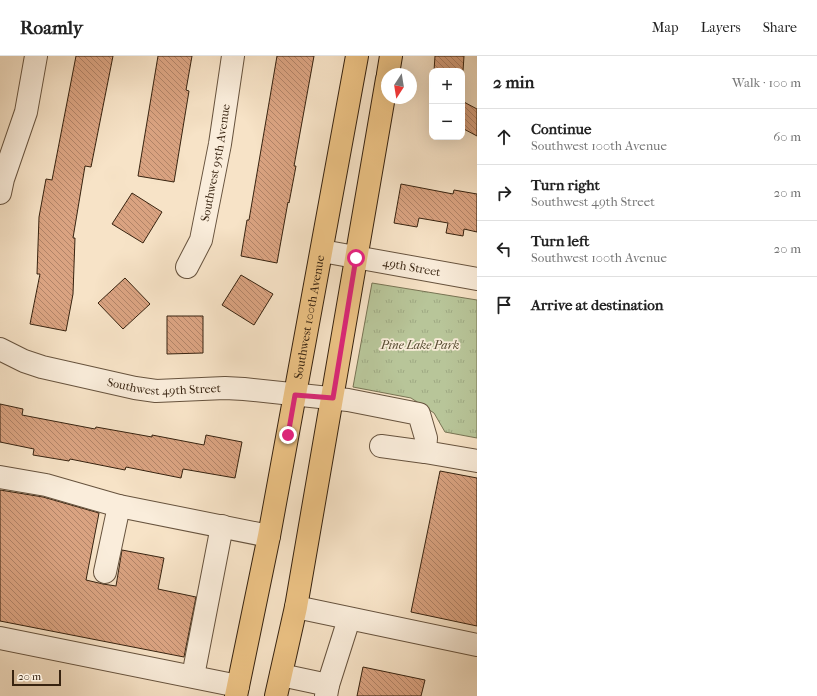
<!DOCTYPE html>
<meta charset="utf-8">
<style>
:root{--surface:#fff;--page:#f2f2f2;--text:#222;--muted:#767676;--line:#e0e0e0}
body{margin:0;font-family:"IM FELL French Canon",serif;background:var(--page);color:var(--text)}
.controls{position:absolute;right:12px;top:12px;display:grid;overflow:hidden;border-radius:8px;box-shadow:0 4px 16px #0002}
.controls button{width:36px;height:36px;display:grid;place-items:center;padding:0;border:0;border-bottom:1px solid var(--line);background:var(--surface);color:var(--text);font:20px sans-serif}
.compass{position:absolute;left:381px;top:12px;width:36px;height:36px;border-radius:50%;background:var(--surface);box-shadow:0 4px 16px #0002;rotate:192deg}
.scale{position:absolute;left:12px;bottom:10px;width:49px;box-sizing:border-box;padding-left:4px;border:2px solid #372310;border-top:0;font-size:11px;line-height:14px;white-space:nowrap;color:#372310;-webkit-text-stroke:3px #faeddb;paint-order:stroke}
.stop{position:absolute;width:12px;height:12px;margin:-9px;border:3px solid #db2777;border-radius:50%;background:#fff}
.stop.end{background:#db2777;border-color:#fff;box-shadow:0 1px 4px #0008}
.list{margin:0;padding:0;list-style:none}
h2{display:flex;justify-content:space-between;align-items:center;height:52px;margin:0;padding:0 16px;font-size:17px}
h2 small{font-size:13px;font-weight:400;color:var(--muted)}
.list li{display:grid;grid-template-columns:26px 1fr auto;gap:12px;align-items:center;box-sizing:border-box;height:56px;padding:0 16px;border-top:1px solid var(--line)}
.list b{display:block;font-size:15px;white-space:nowrap}
.list p{margin:0;font-size:13px;white-space:nowrap;color:var(--muted)}
.list em{font-size:13px;font-style:normal;color:var(--muted)}
.icon{flex:none;width:22px;height:22px;fill:none;stroke:currentColor;stroke-width:2;stroke-linecap:round;stroke-linejoin:round}
.map{position:relative;flex:none;width:477px;height:640px;overflow:hidden}
header{display:flex;align-items:center;gap:24px;box-sizing:border-box;height:56px;padding:0 20px;background:var(--surface);border-bottom:1px solid var(--line)}
header strong{font-size:19px}
nav{display:flex;gap:22px;margin-inline-start:auto;font-size:14px}
main{display:flex}
aside{flex:1;background:var(--surface)}
.map>svg:first-child{display:block}
</style>
<header>
<strong>Roamly</strong>
<nav><a>Map</a><a>Layers</a><a>Share</a></nav>
</header>
<main>
<div class="map">
<svg width="477" height="640" viewBox="0 0 477 640">
<defs>
<pattern id="park-tufts" width="24" height="20" patternUnits="userSpaceOnUse"><rect width="24" height="20" fill="#b8c599"/><path d="M3 7l-1-3M5 7V3M7 7l1-3M15 17l-1-3M17 17v-4M19 17l1-3" fill="none" stroke="#9fa983"/></pattern>
<pattern id="building-back-hatch" width="6" height="6" patternUnits="userSpaceOnUse"><rect width="6" height="6" fill="#daa381"/><path d="M-1 5l2 2M0 0l6 6M5-1l2 2" fill="none" stroke="#b28468"/></pattern>
</defs>
<rect width="100%" height="100%" fill="#f7e3c7"/>
<filter id="stains"><feTurbulence type="fractalNoise" baseFrequency=".005" numOctaves="4"/><feColorMatrix values="0 0 0 0 .2 0 0 0 0 .09 0 0 0 0 .02 0 0 0 .5 -.17"/></filter>
<radialGradient id="worn" r=".72"><stop offset=".6" stop-color="#630" stop-opacity="0"/><stop offset="1" stop-color="#630" stop-opacity=".3"/></radialGradient>
<!-- park -->
<path fill="url(#park-tufts)" stroke="#787454" d="M372,227l105,17v138l-32,-6 -11,-19 -23,-15 -58,-11z"/>
<!-- building -->
<path fill="url(#building-back-hatch)" stroke="#372310" d="M76,0h37l-22,111 -6,-1 -12,72h2l-2,56 -7,37 -36,-7 10,-50h-3l2,-57 7,-38 6,1z
M158,0h34l-6,34 3,1 -15,91 -36,-6z
M277,0h37l-20,110h2l-7,37 -1,-1 -11,61 -36,-7 6,-36h2z
M435,0h29l-1,15h-29z
M462,45l15,8v27l-15,-8z
M401,128l52,10 1,-4 23,4v38l-13,-3 -1,7 -17,-3 2,-10 -29,-5 -2,9 -23,-4z
M132,137l30,19 -19,31 -31,-19z
M241,219l32,19 -19,31 -32,-20z
M125,222l25,26 -27,25 -25,-26z
M167,260h36v37l-36,1z
M0,348l23,5 -1,6 73,14 1,-2 56,10v-2l52,10 2,-10 36,7 -7,36 -52,-9 -2,9 -55,-11 -1,3 -55,-11 -1,2 -36,-6 1,-6 -34,-7z
M440,415l37,7v148l-66,-14z
M0,434l43,7 56,16 -13,67 17,4 13,2 6,-36 42,8 -6,31 38,8 -12,60 -184,-36z
M363,611l62,13 -4,16h-64z"/>
<g fill="none" stroke-linecap="round" stroke-linejoin="round">
<!-- minor casing -->
<g stroke="#67533e" stroke-width="24">
<g id="minor">
<path d="M0,137l3,-14 23,-67 10,-56"/>
<path id="s1" d="M322,195l155,28"/>
<path id="s2" d="M187,211l14,-27 19,-96 13,-88"/>
<path id="s3" d="M0,293l24,12 18,6 93,21 21,3 69,-3 19,1 104,11 71,14 7,24 -1,14 52,9"/>
<path d="M381,390l44,6"/>
<path d="M0,421l46,8 73,21 150,30"/>
<path d="M105,516l14,-66"/>
<path d="M296,551l181,38"/>
<path d="M0,582l238,48"/>
<path d="M281,619l47,10"/>
<path d="M193,620l29,-150"/>
<path d="M326,640l2,-11 21,-66"/>
</g>
</g>
<!-- major casing -->
<g stroke="#372310" stroke-width="24">
<g id="major">
<path d="M388,18l3,-18"/>
<path id="s4" d="M236,640l33,-160 88,-480"/>
<path d="M276,640l20,-89 91,-528"/>
</g>
</g>
<!-- minor -->
<use href="#minor" stroke="#faeddb" stroke-width="22"/>
<!-- major -->
<use href="#major" stroke="#ecc284" stroke-width="22"/>
</g>
<g fill="none" stroke-linecap="round" stroke-linejoin="round">
<!-- route -->
<path stroke="#db2777" stroke-width="5" d="M288,379l7,-40 38,3 23,-140"/>
</g>
<g text-anchor="middle" dominant-baseline="central" stroke-width="3.5" stroke-linejoin="round" paint-order="stroke">
<!-- street labels -->
<g font-size="12" fill="#372310" stroke="#faeddb">
<text stroke="none"><textPath href="#s2" startOffset="109">Southwest 95th Avenue</textPath></text>
<text stroke="none"><textPath href="#s1" startOffset="91">49th Street</textPath></text>
<text stroke="none"><textPath href="#s4" startOffset="386">Southwest 100th Avenue</textPath></text>
<text stroke="none"><textPath href="#s3" startOffset="170">Southwest 49th Street</textPath></text>
</g>
<!-- park labels -->
<g font-size="12" font-style="italic" fill="#574c32" stroke="#faeddb">
<text x="420" y="289">Pine Lake Park</text>
</g>
</g>
<rect width="100%" height="100%" filter="url(#stains)"/>
<rect width="100%" height="100%" fill="url(#worn)"/>
</svg>
<div class="controls">
<button>+</button>
<button>−</button>
</div>
<svg class="compass" viewBox="-18 -18 36 36"><path d="M0-13l5 13h-10z" fill="#e53935"/><path d="M0 13l5-13h-10z" fill="#767676"/></svg>
<div class="scale">20 m</div>
<div class="stop" style="left:356px;top:202px"></div>
<div class="stop end" style="left:288px;top:379px"></div>
</div>
<aside>
<h2>2 min<small>Walk · 100 m</small></h2>
<ul class="list">
<li><svg class="icon" aria-label="ahead" viewBox="0 0 24 24"><path d="M12 20V5M6 11l6-6 6 6"/></svg><div><b>Continue</b><p>Southwest 100th Avenue</p></div><em>60 m</em></li>
<li><svg class="icon" aria-label="right" viewBox="0 0 24 24"><path d="M7 20v-9h11M14 6l5 5-5 5"/></svg><div><b>Turn right</b><p>Southwest 49th Street</p></div><em>20 m</em></li>
<li><svg class="icon" aria-label="left" viewBox="0 0 24 24"><path d="M17 20v-9H6M10 6l-5 5 5 5"/></svg><div><b>Turn left</b><p>Southwest 100th Avenue</p></div><em>20 m</em></li>
<li><svg class="icon" aria-label="arrive" viewBox="0 0 24 24"><path d="M6 21V4h12l-3 4 3 4H6"/></svg><div><b>Arrive at destination</b></div></li>
</ul>
</aside>
</main>
